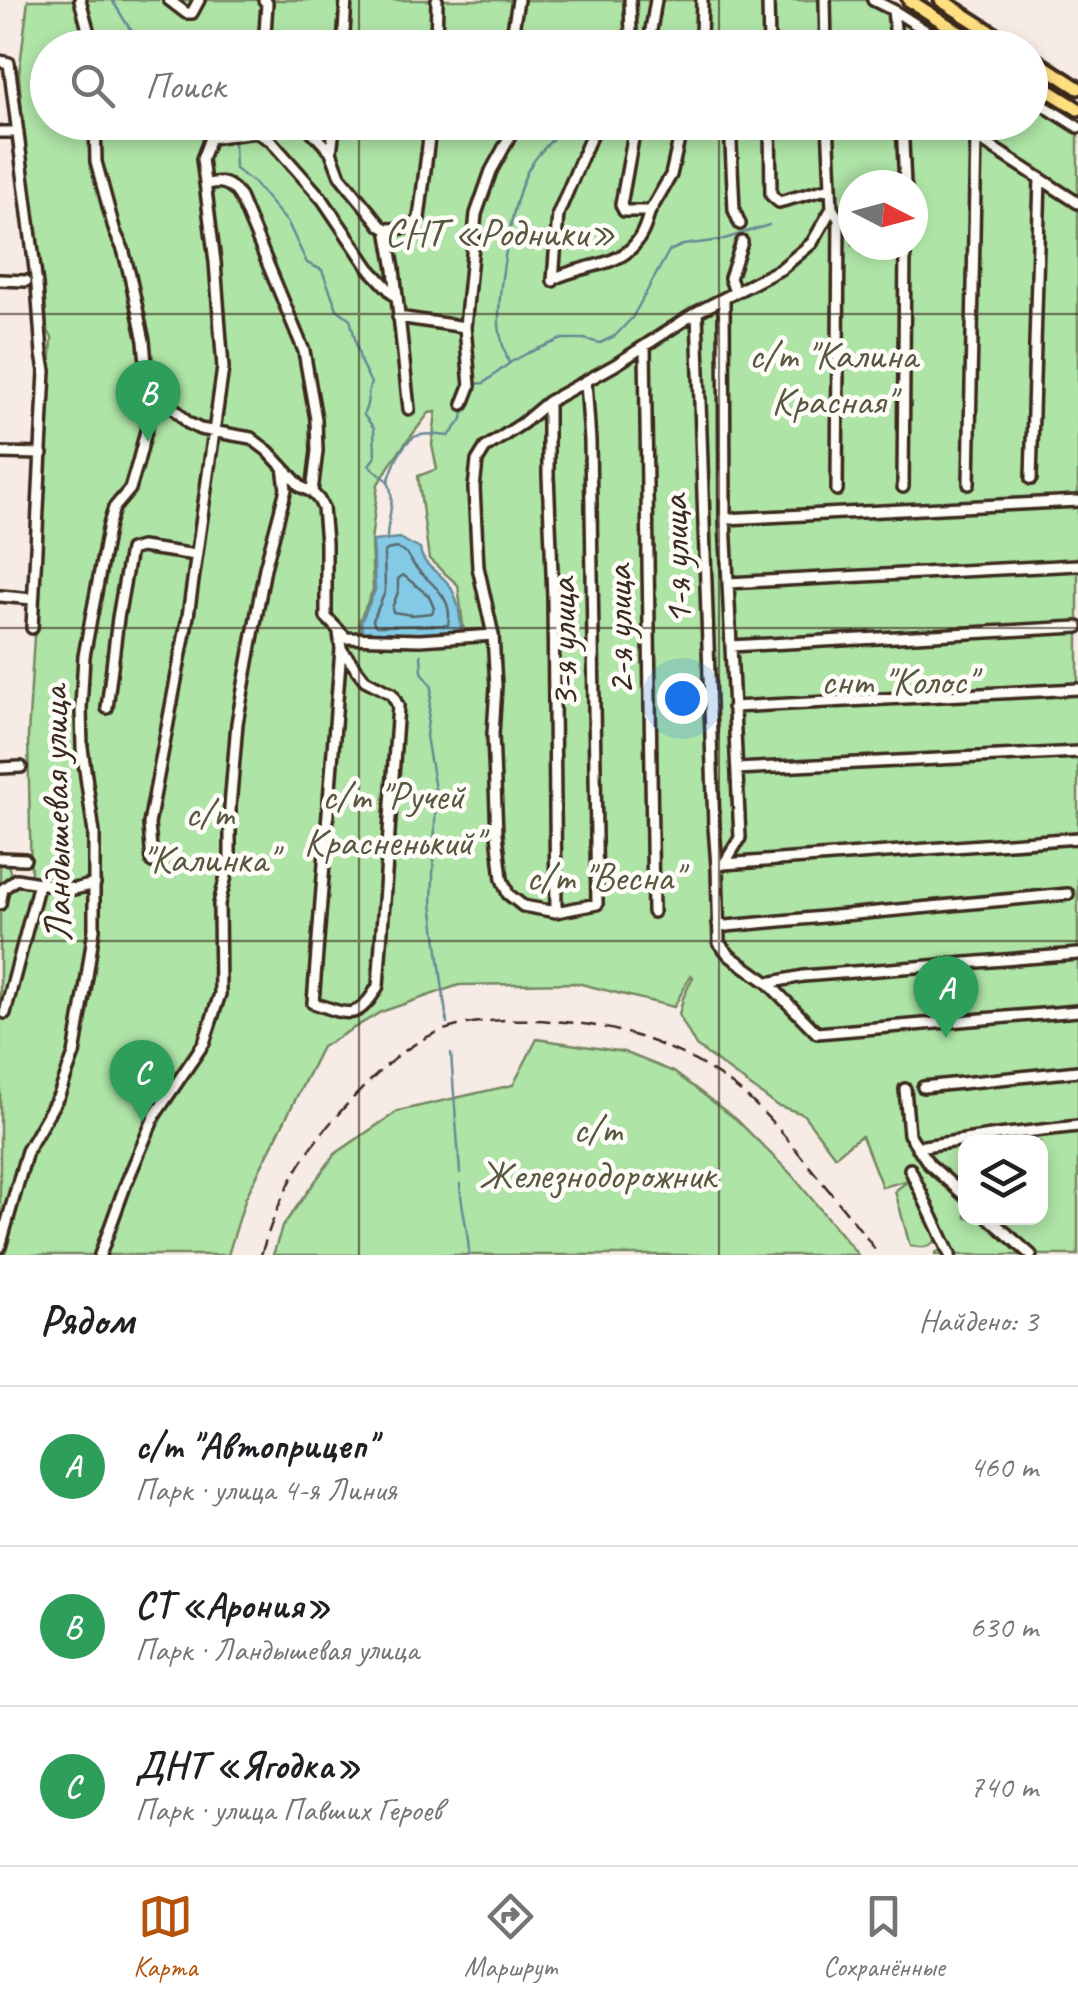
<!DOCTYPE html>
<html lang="ru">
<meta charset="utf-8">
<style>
:root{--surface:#fff;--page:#f6f6f6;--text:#202124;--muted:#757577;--line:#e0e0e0;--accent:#b45309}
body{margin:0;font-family:Caveat,sans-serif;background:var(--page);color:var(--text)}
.controls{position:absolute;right:30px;bottom:30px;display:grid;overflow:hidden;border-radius:20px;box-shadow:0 5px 15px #0003}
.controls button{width:90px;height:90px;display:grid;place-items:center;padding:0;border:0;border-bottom:2px solid var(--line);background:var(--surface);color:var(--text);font:50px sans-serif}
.compass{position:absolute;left:838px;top:170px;width:90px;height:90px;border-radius:50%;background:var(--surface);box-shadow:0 5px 15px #0003;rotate:96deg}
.you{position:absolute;left:682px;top:698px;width:35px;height:35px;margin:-25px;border:8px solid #fff;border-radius:50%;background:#1a73e8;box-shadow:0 0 0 15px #1a73e833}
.badge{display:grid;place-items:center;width:65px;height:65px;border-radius:50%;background:var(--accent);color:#fff;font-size:32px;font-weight:700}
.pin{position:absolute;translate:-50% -82px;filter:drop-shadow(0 2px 5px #0008)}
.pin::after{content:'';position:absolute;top:52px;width:35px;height:30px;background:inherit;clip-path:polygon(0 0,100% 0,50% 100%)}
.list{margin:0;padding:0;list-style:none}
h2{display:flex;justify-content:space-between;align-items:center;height:130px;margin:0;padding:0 40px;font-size:42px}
h2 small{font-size:32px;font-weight:400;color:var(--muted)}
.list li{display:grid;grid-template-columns:65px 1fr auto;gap:30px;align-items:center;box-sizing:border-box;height:160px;padding:0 40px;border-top:2px solid var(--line)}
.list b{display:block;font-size:38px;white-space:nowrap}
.list p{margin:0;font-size:32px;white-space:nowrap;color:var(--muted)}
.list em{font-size:32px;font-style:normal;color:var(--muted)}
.icon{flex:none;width:55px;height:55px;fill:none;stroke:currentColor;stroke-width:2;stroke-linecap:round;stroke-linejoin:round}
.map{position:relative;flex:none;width:1078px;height:1255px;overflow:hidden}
.search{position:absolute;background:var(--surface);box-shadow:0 5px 15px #0003;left:30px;right:30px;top:30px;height:110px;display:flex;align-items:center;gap:25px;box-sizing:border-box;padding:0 35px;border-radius:55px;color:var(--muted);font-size:38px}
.sheet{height:610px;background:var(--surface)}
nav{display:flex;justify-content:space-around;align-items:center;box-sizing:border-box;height:140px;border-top:2px solid var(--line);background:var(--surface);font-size:28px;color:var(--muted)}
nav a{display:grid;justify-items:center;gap:5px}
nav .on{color:var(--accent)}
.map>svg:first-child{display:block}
</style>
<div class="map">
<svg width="1078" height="1255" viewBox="0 0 1078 1255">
<rect width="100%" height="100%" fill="#f7ebe5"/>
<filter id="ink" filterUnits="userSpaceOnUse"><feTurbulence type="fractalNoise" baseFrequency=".01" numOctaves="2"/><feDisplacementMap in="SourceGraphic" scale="20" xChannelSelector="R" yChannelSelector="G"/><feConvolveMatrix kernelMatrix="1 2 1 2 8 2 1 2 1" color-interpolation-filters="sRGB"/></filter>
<g filter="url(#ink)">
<!-- green -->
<path fill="#aee4a6" stroke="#748762" stroke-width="2.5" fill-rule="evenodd" d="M28,0h847l77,47 -904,1v74h982l1,-26 47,29v1130h-143v-2l8,-4 -6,-12c-6,12 -15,11 -27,9l-15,-55 10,-8 5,1 -1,-4 -27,7 -20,-51c-11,5 -17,13 -27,20l-32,-42 -27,-9 -80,-59 -17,-31 4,-17 10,-21 -2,-2 -17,32 -97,-24 -118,2 -78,27 -59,35 -76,150 -18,58h-228v-394h7l4,14 20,3 -3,-142 24,-398 -15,-27 -18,-237zM853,185h60v60h-60zM436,412l-4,33 5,24 -19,7 11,83 29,26 7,56 -104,1 -2,-20 14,-32 -2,-49 7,-57 17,-27 34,-44zM966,1142h74v76h-74z
M537,1039l87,13 50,20 63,48 55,55 66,80h-585l9,-28 53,-73 63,-43 115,-26z"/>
<!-- water -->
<path fill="#84cae6" stroke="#678a96" stroke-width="2.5" d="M399,538l21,11c3,17 15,20 26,32 11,12 14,31 15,47l-6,7 -92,1 -2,-14 14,-32 -2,-49z"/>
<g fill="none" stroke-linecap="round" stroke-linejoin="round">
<!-- shore -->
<path stroke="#586a6e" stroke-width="2.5" d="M396,548c20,10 10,10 22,22 16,16 36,29 30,55l-71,1 -3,-2 -1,-4 12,-28 -1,-39 3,-3z
M403,575l26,21 5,12 -2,5 -20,2 -19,-3 -1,-4 6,-16v-13z"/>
<!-- stream -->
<path stroke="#678a96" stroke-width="2.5" d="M112,0l18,29 11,10 12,6 15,-3 14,6
M537,46l2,2
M234,143l1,26 18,13 35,41 19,40 15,7 15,39 13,10 11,44 10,20c-5,11 -1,22 -8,31l11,14 1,29 -6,8c5,6 15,10 19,17 9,17 -2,41 -1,59
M509,363c-5,-13 -9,-25 -10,-38 -1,-36 13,-131 32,-160 10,-16 25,-27 35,-43
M473,387l2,-3 9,-1 27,-21 17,-9 34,-14h22l16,4 15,-7 17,-18 37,-67 14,-6 38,-5 48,-15
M388,482c5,-15 12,-36 26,-45 10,-5 25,-2 35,-1l12,-15 4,-12
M421,655l1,17 10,15 -6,49 10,59 -4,108 15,120
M451,1054l9,119
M460,1184c1,24 9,47 9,71"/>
<!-- minor casing -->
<g stroke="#3b2a1e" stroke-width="16">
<path id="minor" d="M80,0l13,48
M169,0l17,13h6l7,-13
M264,0l3,3 -3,45
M768,0l1,48
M825,0l1,48
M873,0l20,10 4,38
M893,10l60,38
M343,48l3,-48
M436,48l1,-48
M510,48l8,-48
M627,48l4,-12 -1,-36
M648,48l8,-48
M698,48l3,-10 1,-38
M0,61l9,2 28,222 5,69 3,17 -13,257
M1030,97l48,30
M303,122l28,30 9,24 33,40 8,10 6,3
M730,122l4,88 6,14
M770,122l1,73 8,7 51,-14
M828,122l4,86 7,11 -2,271
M902,122l3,63
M953,122l125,81
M0,132h18
M331,152l4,-30
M206,185c15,-6 26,-1 34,12l64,154 12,68 1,32 -5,41
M649,213l22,-38 12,-53
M387,229l7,40 15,140
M387,229c13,-1 25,2 32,-11l12,-96
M553,279c42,-20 83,-8 96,-66l-2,-2h-23l-3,-6 15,-83
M0,280l26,1
M553,281l5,-67 39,-92
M735,292l-5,-14 12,-36
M724,299l1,220 15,319 -16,26 -7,2 2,77 11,13 38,27 49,50 261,-22
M697,312l17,514 3,40
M398,317l67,10
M645,347l8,565
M149,377l7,12 32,34 12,6 51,9 17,13 33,36 11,5 7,8 4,8 3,35v74l20,21 74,2 73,-5
M586,382l4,59 7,463 -41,8 -33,-6 -15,-12 -6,-15 -5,-45 -4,-100 3,-48 -3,-51 -15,-68 -4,-79 3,-27 8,-13 38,-25 25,-21 67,-37 82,-53 84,-43 31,-26 20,-35
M548,402v73l5,121 3,316
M463,404l7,-18 -5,-59 11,-113 15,-43 27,-49
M0,453l42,1
M1031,479l9,-301
M969,484l7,-347
M903,487l2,-242
M725,519l353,-18
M728,583l350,-18
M0,596l33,3
M339,632l2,17 -28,354c34,11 44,20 65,-17l20,-280 -6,-12 -27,-14 -24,-31
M731,646l347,-19
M733,707l345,-18
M107,708l11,-90 12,-68 11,-3 55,8
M0,768l21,-1
M737,769l341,-17
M0,858l25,1
M152,862l-3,-38 39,-208 35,-248 -8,-106 -13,-103 8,-21 46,-6 14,8 53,60 46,68 28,30
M724,864l354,-26
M3,889l13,-10 58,10 21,-5
M0,904l3,-15
M718,924l8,2 342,-32
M768,983l35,-7 275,-22
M5,1013l34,-130
M923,1087l155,-16
M905,1089l4,45 20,30 37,33
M917,1147l81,-12 80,-9
M910,1169l40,86
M989,1218l42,37
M0,1247l27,-96 32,-56 15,-41 11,-64 9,-61v-96l-12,-85 -1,-40 3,-52 25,-132 5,-16 16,-19 8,-27 9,-35v-53l-3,-33 -14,-65 -7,-27 -8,-17 -19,-70 -1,-40
M100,1255l25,-69 30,-71 49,-72 16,-49 -1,-90 11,-44v-53l7,-84 28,-155 21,-79 -3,-22"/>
</g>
<!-- major casing -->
<g stroke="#3b2a1e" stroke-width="19">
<path id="major" d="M909,0l74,48
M941,0l75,48
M1030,57l48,31
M1030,79l48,30"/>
</g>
<!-- minor -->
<use href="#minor" stroke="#fdfcf7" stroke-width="9"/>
<!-- major -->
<use href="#major" stroke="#ffdf80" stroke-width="11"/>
<!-- rail -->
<path stroke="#3b2a1e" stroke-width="2.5" stroke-dasharray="15 8" stroke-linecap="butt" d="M261,1255c23,-75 50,-116 106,-171 22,-22 45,-42 74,-53 41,-15 92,-12 135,-8 57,7 115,29 160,65 32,25 57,58 82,89 21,26 42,51 61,78"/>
</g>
</g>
<!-- grid -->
<path fill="none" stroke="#3b2a1e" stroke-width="2.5" stroke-opacity="0.55" d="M359,0v48M719,0v48M359,122v1133M719,122v1133M0,314h1078M0,628h1078M0,941h1078"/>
<g text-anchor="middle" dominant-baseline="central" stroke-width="9" stroke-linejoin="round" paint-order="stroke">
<!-- park labels -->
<g font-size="40" fill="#585840" stroke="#fdfcf7">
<text x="500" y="233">СНТ «Родники»</text>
<text x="833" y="355">с/т "Калина<tspan x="833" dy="46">Красная"</tspan></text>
<text x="898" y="681">снт "Колос"</text>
<text x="393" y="796">с/т "Ручей<tspan x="393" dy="46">Красненький"</tspan></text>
<text x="209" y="813">с/т<tspan x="209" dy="46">"Калинка"</tspan></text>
<text x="604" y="877">с/т "Весна"</text>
<text x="597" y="1129">с/т<tspan x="597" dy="46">Железнодорожник</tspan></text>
</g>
<!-- street labels -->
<g font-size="40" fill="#3b2a1e" stroke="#fdfcf7">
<text transform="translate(676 560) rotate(-92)">1-я улица</text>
<text transform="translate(619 630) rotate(-91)">2-я улица</text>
<text transform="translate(563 643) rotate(-91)">3-я улица</text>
<text transform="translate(56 814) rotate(-91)">Ландышевая улица</text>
</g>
</g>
</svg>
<div class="controls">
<button><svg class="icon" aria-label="layers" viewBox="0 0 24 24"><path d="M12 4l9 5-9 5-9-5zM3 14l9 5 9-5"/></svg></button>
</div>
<svg class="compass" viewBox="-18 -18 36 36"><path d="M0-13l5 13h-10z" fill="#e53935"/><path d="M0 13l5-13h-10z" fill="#757577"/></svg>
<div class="you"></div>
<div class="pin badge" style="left:946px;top:1038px;background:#2e9e5b">A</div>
<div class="pin badge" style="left:148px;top:442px;background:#2e9e5b">B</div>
<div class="pin badge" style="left:142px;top:1122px;background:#2e9e5b">C</div>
<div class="search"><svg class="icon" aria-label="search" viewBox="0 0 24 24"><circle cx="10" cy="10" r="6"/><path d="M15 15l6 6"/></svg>Поиск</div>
</div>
<section class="sheet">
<h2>Рядом<small>Найдено: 3</small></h2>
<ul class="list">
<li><span class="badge" style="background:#2e9e5b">A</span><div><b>с/т &quot;Автоприцеп&quot;</b><p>Парк · улица 4-я Линия</p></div><em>460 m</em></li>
<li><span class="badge" style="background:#2e9e5b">B</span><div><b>СТ «Арония»</b><p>Парк · Ландышевая улица</p></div><em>630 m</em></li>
<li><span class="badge" style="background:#2e9e5b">C</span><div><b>ДНТ «Ягодка»</b><p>Парк · улица Павших Героев</p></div><em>740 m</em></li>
</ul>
</section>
<nav>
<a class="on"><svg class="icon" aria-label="map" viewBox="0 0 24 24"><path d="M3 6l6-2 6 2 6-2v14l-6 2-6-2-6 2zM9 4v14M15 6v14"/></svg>Карта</a>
<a><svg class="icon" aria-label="directions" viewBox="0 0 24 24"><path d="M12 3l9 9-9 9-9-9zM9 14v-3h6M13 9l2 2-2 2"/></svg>Маршрут</a>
<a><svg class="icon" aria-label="saved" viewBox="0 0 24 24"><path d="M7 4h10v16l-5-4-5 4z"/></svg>Сохранённые</a>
</nav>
